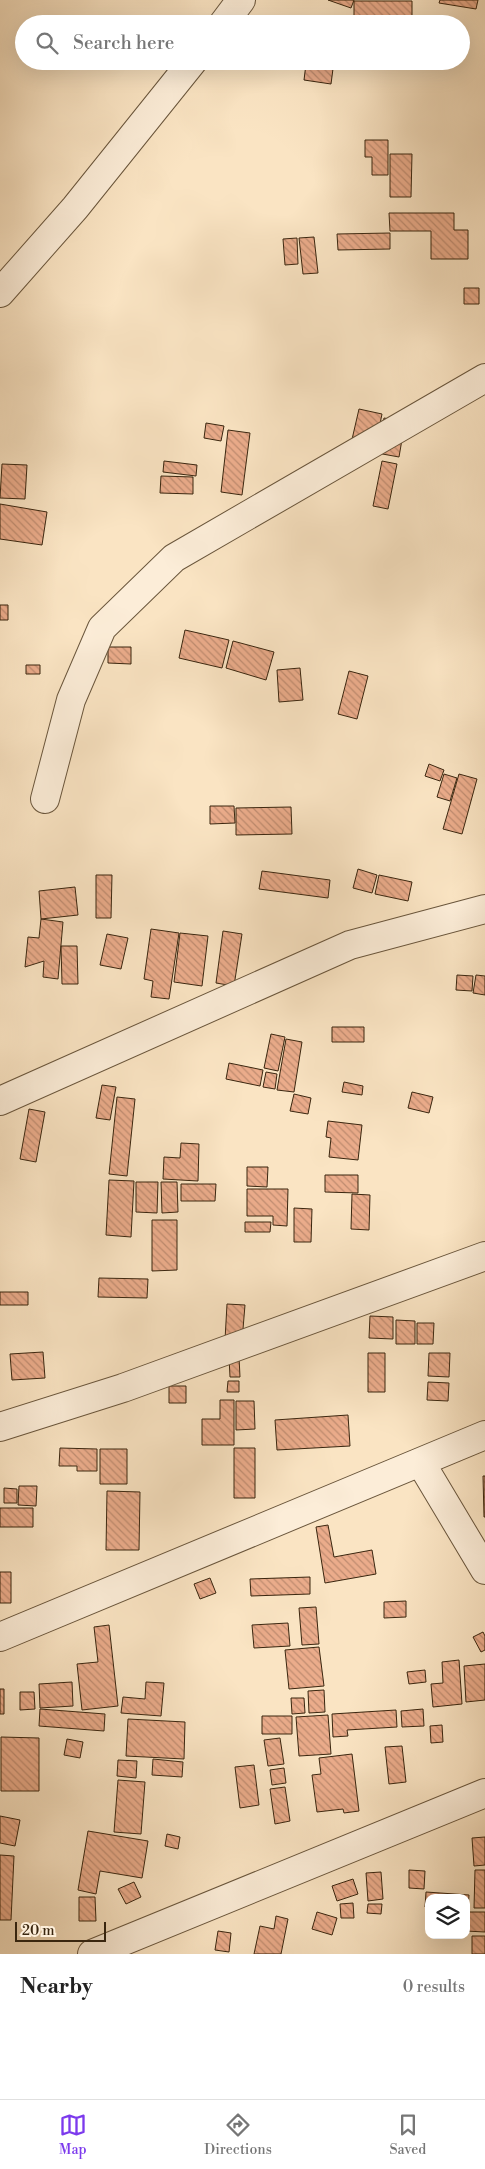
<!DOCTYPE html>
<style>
:root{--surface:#fff;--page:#f6f6f6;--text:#222;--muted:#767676;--line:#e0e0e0;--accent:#7c3aed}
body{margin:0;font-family:"Libre Bodoni",serif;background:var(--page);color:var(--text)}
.controls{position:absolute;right:15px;bottom:15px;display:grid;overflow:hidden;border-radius:10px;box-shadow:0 5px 20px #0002}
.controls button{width:45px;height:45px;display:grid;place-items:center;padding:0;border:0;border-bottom:1px solid var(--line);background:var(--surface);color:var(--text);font:25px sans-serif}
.scale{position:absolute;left:15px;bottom:12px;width:91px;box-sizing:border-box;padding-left:5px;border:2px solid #3a260f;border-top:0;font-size:14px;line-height:18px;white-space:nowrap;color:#3a260f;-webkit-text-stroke:4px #fcedd8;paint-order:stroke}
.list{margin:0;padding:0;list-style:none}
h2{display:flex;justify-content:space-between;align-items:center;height:65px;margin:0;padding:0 20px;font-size:21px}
h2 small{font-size:16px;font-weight:400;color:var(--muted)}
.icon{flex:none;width:28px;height:28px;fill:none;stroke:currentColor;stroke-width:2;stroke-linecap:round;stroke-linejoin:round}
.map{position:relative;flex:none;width:485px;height:1954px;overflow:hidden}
.search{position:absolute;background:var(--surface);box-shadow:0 5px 20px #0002;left:15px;right:15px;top:15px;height:55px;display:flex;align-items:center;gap:12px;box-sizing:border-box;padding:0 18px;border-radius:28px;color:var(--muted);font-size:19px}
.sheet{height:145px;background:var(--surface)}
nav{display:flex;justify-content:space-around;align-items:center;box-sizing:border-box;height:70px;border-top:1px solid var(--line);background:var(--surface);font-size:14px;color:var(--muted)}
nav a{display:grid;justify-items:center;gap:2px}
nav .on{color:var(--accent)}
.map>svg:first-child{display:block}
</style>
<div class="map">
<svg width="485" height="1954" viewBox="0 0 485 1954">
<defs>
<pattern id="building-back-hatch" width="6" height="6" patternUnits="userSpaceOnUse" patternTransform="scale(1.25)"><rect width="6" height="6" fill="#ebac8b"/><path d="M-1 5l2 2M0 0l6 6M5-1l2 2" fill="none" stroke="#bf8c70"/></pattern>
</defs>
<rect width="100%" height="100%" fill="#fae4c3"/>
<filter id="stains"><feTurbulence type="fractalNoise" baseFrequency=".004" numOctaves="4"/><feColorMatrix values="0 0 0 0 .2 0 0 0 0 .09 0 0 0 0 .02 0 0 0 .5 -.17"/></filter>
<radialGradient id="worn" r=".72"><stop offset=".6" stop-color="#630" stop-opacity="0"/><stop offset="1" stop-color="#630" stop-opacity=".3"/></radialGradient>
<!-- building -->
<path fill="url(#building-back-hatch)" stroke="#3a260f" d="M328,0h26l-3,8z
M440,0h38l-2,9 -37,-6z
M354,1h58v18h-58z
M318,61h16l-3,23 -27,-4 2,-16 11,2z
M365,140h23v35h-16v-18h-7z
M390,154h22l-1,43h-21z
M389,213h65v17h14v29h-37v-28h-41z
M390,233v16l-52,1 -1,-16z
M314,237l4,36 -15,1 -4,-36z
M297,238l1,26 -13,1 -2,-26z
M464,288h15v16h-15z
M359,409l23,5 -8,39 -24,-5z
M384,418l21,4 -6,35 -22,-4z
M206,423l18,3 -3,15 -17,-3z
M228,430l22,3 -8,62 -21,-3z
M164,461l33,4 -1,11 -33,-4z
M382,461l15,3 -9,45 -15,-3z
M2,464l25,1 -2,34 -25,-1z
M161,476l32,1v17l-33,-1z
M0,504l47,8 -5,33 -42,-6z
M0,605h8v15h-8z
M185,630l44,10 -7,28 -43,-10z
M233,641l41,11 -8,28 -40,-12z
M108,647h23v17l-23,-1z
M26,665h14v9h-14z
M300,668l3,32 -24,2 -2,-32z
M349,671l19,5 -11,43 -19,-5z
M429,764l15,6 -4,11 -15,-5z
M444,774l13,4 -7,23 -13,-4z
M459,774l18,5 -15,55 -19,-5z
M210,806h24l1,17 -25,1z
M291,807l1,27 -56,1v-27z
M358,869l19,6 -5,18 -19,-5z
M262,871l68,9 -2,18 -69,-9z
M96,875h16l-1,43h-15z
M379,875l33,7 -4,19 -33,-7z
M75,887l3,28 -37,4 -2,-28z
M41,919l22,3 -5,57 -15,-2 1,-16 -19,6 3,-30 11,1z
M151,929l28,4 -10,66 -18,-2 2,-16 -9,-2z
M223,931l19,3 -8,52 -18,-3z
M180,933l28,3 -6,50 -28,-4z
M107,934l21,4 -7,31 -21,-4z
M61,946h16l1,38h-16z
M457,975l16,1 -1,15 -16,-1z
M476,975l9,1v19l-12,-2z
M332,1027h32v15h-32z
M271,1034l14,3 -7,34 -14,-3z
M286,1039l16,3 -8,50 -17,-2z
M229,1063l34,7 -3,16 -34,-7z
M266,1072l11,2 -2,15 -12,-2z
M344,1082l19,4 -1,9 -20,-3z
M102,1085l14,2 -6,33 -14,-2z
M412,1092l21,5 -4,16 -21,-5z
M294,1094l17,4 -3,16 -18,-3z
M117,1097l18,2 -8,77 -18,-2z
M29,1109l16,3 -9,50 -16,-3z
M328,1121l34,4 -4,35 -29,-3 2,-19 -5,-1z
M181,1143l18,1 -1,37 -35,-2 1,-22 16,1z
M247,1167h21l-1,20 -20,-1z
M325,1175h33v18l-33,-1z
M109,1180l25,1 -3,56 -25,-2z
M136,1182h22l-1,31 -21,-1z
M161,1182h16l1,30 -16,1z
M181,1184h35l-1,17h-34z
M247,1189h41l-1,37 -14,-1v-9h-26z
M352,1194l18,1 -1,35 -18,-1z
M294,1208l18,1 -1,33h-17z
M152,1220h25v50l-25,1z
M245,1222h26l-1,10h-25z
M99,1278l49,1 -1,19 -49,-1z
M0,1292h28v13h-28z
M227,1304l18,1 -3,36 -17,-1z
M370,1316l23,1v22l-24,-1z
M396,1320l19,1v23h-19z
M417,1323h17l-1,21h-16z
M43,1352l2,26 -33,2 -2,-26z
M368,1353h17v39h-17z
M429,1353h21l-1,24 -21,-1z
M229,1357h10l1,20h-10z
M228,1381h11v11h-12z
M428,1382l21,1 -1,18 -21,-1z
M169,1386h17v17h-17z
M220,1400h14v45h-32v-26h18z
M236,1401h18l1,28 -19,1z
M348,1415l2,31 -73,4 -2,-30z
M60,1448l37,1v22h-20v-5h-18z
M234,1448h21v50h-21z
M100,1449h27v35h-27z
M483,1476h2v41h-1z
M19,1486h18l-1,20 -18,-1z
M4,1488l13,1v14h-13z
M107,1491l33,1 -1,58h-33z
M0,1508h33v19h-33z
M328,1525l6,32 38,-7 4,24 -51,9 -9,-56z
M0,1572h11v31h-11z
M310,1577v17l-59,2 -1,-17z
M210,1578l6,15 -16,6 -6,-15z
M406,1601v16l-22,1v-16z
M316,1607l3,37 -17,1 -3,-37z
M288,1623l2,23 -36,2 -2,-23z
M109,1625l9,81 -36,4 -5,-46 21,-2 -4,-35z
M483,1632l2,4v14l-4,2 -8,-15z
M319,1647l5,39 -35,3 -4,-39z
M459,1660l3,44 -29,3 -2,-23 12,-1 -1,-21z
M485,1664v36l-19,2 -2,-36z
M425,1670l1,12 -17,2 -2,-12z
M72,1682l1,24 -33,2 -1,-24z
M146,1682l18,1 -3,33 -40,-3 2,-16 22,2z
M0,1689h4v25h-4z
M324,1690l1,22 -16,1 -1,-22z
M20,1692h14l1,17 -15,1z
M291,1698h13l1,15 -13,1z
M40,1709l65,5 -1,17 -65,-5z
M423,1709l1,17 -22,1 -1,-16z
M396,1710l1,17 -50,3 1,6 -15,1 -1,-23z
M328,1715l3,39 -32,2 -3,-39z
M262,1716h30v18h-30z
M128,1719l57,3 -1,37 -58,-3z
M442,1725l1,17 -12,1 -1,-17z
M1,1737l38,1v53h-38z
M280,1738l4,26 -16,2 -4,-26z
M67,1739l16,3 -3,16 -16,-3z
M402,1746l4,36 -17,2 -4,-37z
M352,1754l7,57 -15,2 -1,-4 -26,3 -5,-37 9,-1 -2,-16z
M153,1759l30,3 -1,15 -30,-2z
M118,1760l19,1 -1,17 -19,-2z
M254,1765l5,40 -19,3 -5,-41z
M284,1768l2,15 -14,2 -2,-15z
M118,1780l27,2 -4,52 -27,-2z
M285,1787l5,34 -15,3 -5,-35z
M0,1816l20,4 -5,26 -15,-3z
M88,1831l60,10 -6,37 -42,-7 -4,23 -18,-4z
M167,1834l13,3 -2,12 -13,-3z
M485,1837v28l-11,1 -2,-28z
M0,1855l14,1 -3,64h-11z
M409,1870l16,1 -1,18 -15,-1z
M475,1870h10v38h-11z
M381,1872l2,27 -15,2 -2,-28z
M353,1879l5,15 -21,7 -5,-15z
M134,1882l7,15 -15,7 -8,-15z
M426,1892l43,3 -1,15 -2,-1v-11h-37v9h-4z
M79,1897h16l1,24h-17z
M353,1903l1,15h-13l-1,-14z
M368,1904h14l-1,10 -14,-1z
M317,1912l20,6 -5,17 -20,-6z
M467,1912h18v20l-19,-1z
M276,1916l12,3 -7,35h-27l6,-28 14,3z
M218,1931l13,2 -2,19 -14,-2z
M472,1936h13v18h-13z"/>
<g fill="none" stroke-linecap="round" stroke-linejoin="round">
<!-- minor casing -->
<g stroke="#6a563c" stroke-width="30">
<path id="minor" d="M223,24l18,-24
M0,293l75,-85 118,-147
M45,799l26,-99 31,-72 72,-70 311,-180
M0,1101l350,-156 135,-36
M0,1427l123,-39 362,-132
M421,1463l64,107
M0,1637l485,-202
M92,1954l393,-161"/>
</g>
<!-- minor -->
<use href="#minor" stroke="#fcedd8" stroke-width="28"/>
</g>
<rect width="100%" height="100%" filter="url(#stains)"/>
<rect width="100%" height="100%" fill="url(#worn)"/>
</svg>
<div class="controls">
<button><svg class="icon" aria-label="layers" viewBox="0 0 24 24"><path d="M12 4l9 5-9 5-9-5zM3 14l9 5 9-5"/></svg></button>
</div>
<div class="scale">20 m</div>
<div class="search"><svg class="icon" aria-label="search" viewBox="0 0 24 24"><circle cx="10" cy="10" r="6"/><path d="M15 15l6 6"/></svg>Search here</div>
</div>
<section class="sheet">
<h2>Nearby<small>0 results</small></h2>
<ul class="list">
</ul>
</section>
<nav>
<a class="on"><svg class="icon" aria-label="map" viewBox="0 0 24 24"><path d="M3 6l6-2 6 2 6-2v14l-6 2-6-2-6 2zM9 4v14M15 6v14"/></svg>Map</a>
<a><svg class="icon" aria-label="directions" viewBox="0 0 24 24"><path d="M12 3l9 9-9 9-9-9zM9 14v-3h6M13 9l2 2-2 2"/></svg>Directions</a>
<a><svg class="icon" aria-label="saved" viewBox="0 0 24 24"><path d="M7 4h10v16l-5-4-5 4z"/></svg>Saved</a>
</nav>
